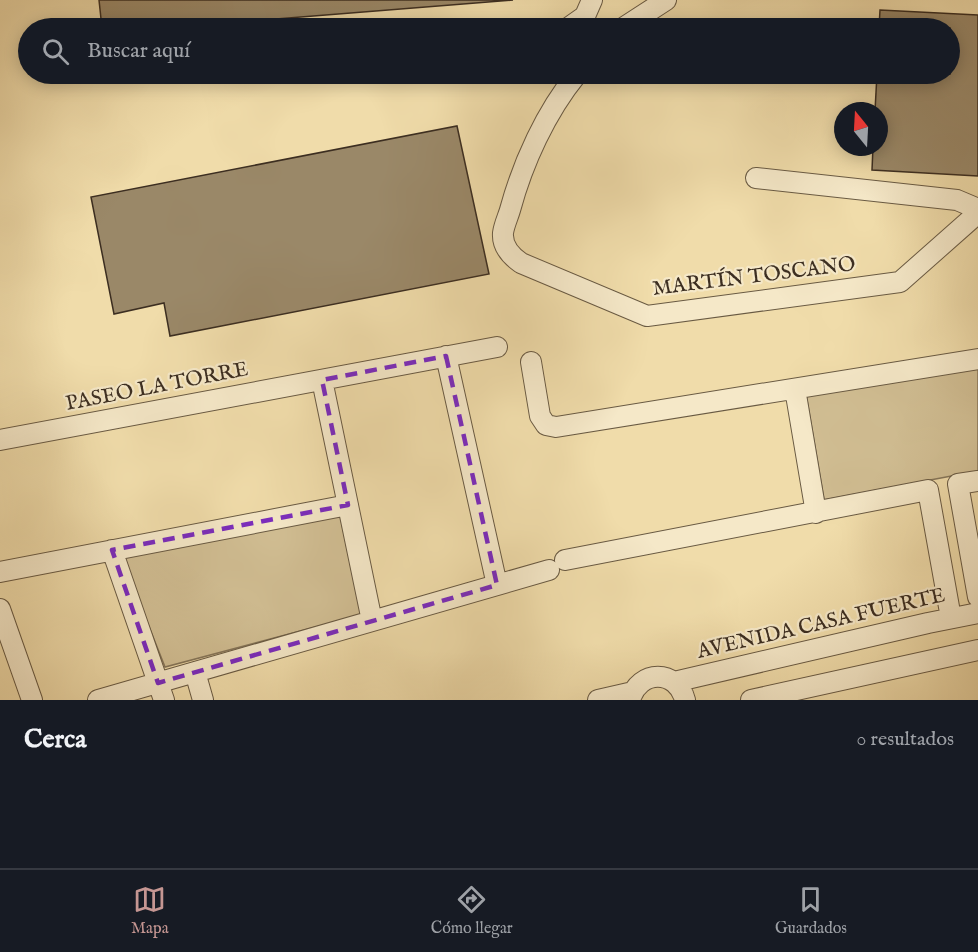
<!DOCTYPE html>
<html lang="es">
<meta charset="utf-8">
<style>
:root{--surface:#171b24;--page:#20242c;--text:#f1f3f6;--muted:#9ea1a6;--line:#363941;--accent:#c59692}
body{margin:0;font-family:"IM FELL English",serif;background:var(--page);color:var(--text)}
.compass{position:absolute;left:834px;top:102px;width:54px;height:54px;border-radius:50%;background:var(--surface);box-shadow:0 3px 15px #0003;rotate:342deg}
.list{margin:0;padding:0;list-style:none}
h2{display:flex;justify-content:space-between;align-items:center;height:78px;margin:0;padding:0 24px;font-size:26px}
h2 small{font-size:20px;font-weight:400;color:var(--muted)}
.icon{flex:none;width:33px;height:33px;fill:none;stroke:currentColor;stroke-width:2;stroke-linecap:round;stroke-linejoin:round}
.map{position:relative;flex:none;width:978px;height:700px;overflow:hidden}
.search{position:absolute;background:var(--surface);box-shadow:0 3px 15px #0003;left:18px;right:18px;top:18px;height:66px;display:flex;align-items:center;gap:15px;box-sizing:border-box;padding:0 21px;border-radius:33px;color:var(--muted);font-size:22px}
.sheet{height:168px;background:var(--surface)}
nav{display:flex;justify-content:space-around;align-items:center;box-sizing:border-box;height:84px;border-top:2px solid var(--line);background:var(--surface);font-size:16px;color:var(--muted)}
nav a{display:grid;justify-items:center;gap:3px}
nav .on{color:var(--accent)}
.map>svg:first-child{display:block}
</style>
<div class="map">
<svg width="978" height="700" viewBox="0 0 978 700">
<rect width="100%" height="100%" fill="#f0dcaa"/>
<filter id="stains"><feTurbulence type="fractalNoise" baseFrequency=".00333" numOctaves="4"/><feColorMatrix values="0 0 0 0 .2 0 0 0 0 .09 0 0 0 0 .02 0 0 0 .5 -.17"/></filter>
<radialGradient id="worn" r=".72"><stop offset=".6" stop-color="#630" stop-opacity="0"/><stop offset="1" stop-color="#630" stop-opacity=".3"/></radialGradient>
<!-- green -->
<path fill="#d1be93" stroke="#86765a" stroke-width="1.5" d="M978,365v106l-154,29 -18,-106z
M339,510l22,105 -196,52 -46,-116z"/>
<!-- building -->
<path fill="#9a8868" stroke="#3c2e21" stroke-width="1.5" d="M99,0h414l-350,28h-61z
M880,10l98,5v161l-106,-6 1,-23h6v-36h-4l2,-37h73v-46h-71z
M457,126l32,148 -319,62 -6,-33 -50,11 -23,-117z"/>
<g fill="none" stroke-linecap="round" stroke-linejoin="round">
<!-- minor casing -->
<g stroke="#695a43" stroke-width="22">
<path id="minor" d="M568,28l17,-12 7,-16
M623,28l43,-28
M577,74c-31,38 -54,88 -67,136 -2,7 -6,15 -7,23 -1,13 8,23 18,30l126,53 253,-34 78,-69
M756,178l201,22 21,9
M446,356l51,229
M531,362l9,54 6,9 10,2 422,-68
M322,380l50,241
M795,389l21,124
M0,440l497,-93
M978,481l-20,3 20,113
M112,550l52,150
M565,560l363,-70 23,128
M0,572l348,-67
M0,609l32,91
M195,672l8,28
M674,682l254,-59 50,-10
M98,700l451,-130
M598,700l35,-8
M630,700c9,-31 47,-31 55,0
M751,700l227,-50"/>
</g>
<!-- minor -->
<use href="#minor" stroke="#f5e8c8" stroke-width="20"/>
</g>
<!-- marked area -->
<path fill="none" stroke="#7b2cbf" stroke-width="4.5" stroke-dasharray="12 8" stroke-linejoin="round" d="M446,356l51,229 -339,98 -46,-133 236,-45 -26,-125z"/>
<g text-anchor="middle" dominant-baseline="central" stroke-width="4.5" stroke-linejoin="round" paint-order="stroke">
<!-- street labels -->
<g font-size="21" fill="#3c2e21" stroke="#f5e8c8">
<text transform="translate(754 277) rotate(-7)">MARTÍN TOSCANO</text>
<text transform="translate(157 387) rotate(-11)">PASEO LA TORRE</text>
<text transform="translate(821 624) rotate(-13)">AVENIDA CASA FUERTE</text>
</g>
</g>
<rect width="100%" height="100%" filter="url(#stains)"/>
<rect width="100%" height="100%" fill="url(#worn)"/>
</svg>
<svg class="compass" viewBox="-18 -18 36 36"><path d="M0-13l5 13h-10z" fill="#e53935"/><path d="M0 13l5-13h-10z" fill="#9ea1a6"/></svg>
<div class="search"><svg class="icon" aria-label="search" viewBox="0 0 24 24"><circle cx="10" cy="10" r="6"/><path d="M15 15l6 6"/></svg>Buscar aquí</div>
</div>
<section class="sheet">
<h2>Cerca<small>0 resultados</small></h2>
<ul class="list">
</ul>
</section>
<nav>
<a class="on"><svg class="icon" aria-label="map" viewBox="0 0 24 24"><path d="M3 6l6-2 6 2 6-2v14l-6 2-6-2-6 2zM9 4v14M15 6v14"/></svg>Mapa</a>
<a><svg class="icon" aria-label="directions" viewBox="0 0 24 24"><path d="M12 3l9 9-9 9-9-9zM9 14v-3h6M13 9l2 2-2 2"/></svg>Cómo llegar</a>
<a><svg class="icon" aria-label="saved" viewBox="0 0 24 24"><path d="M7 4h10v16l-5-4-5 4z"/></svg>Guardados</a>
</nav>
